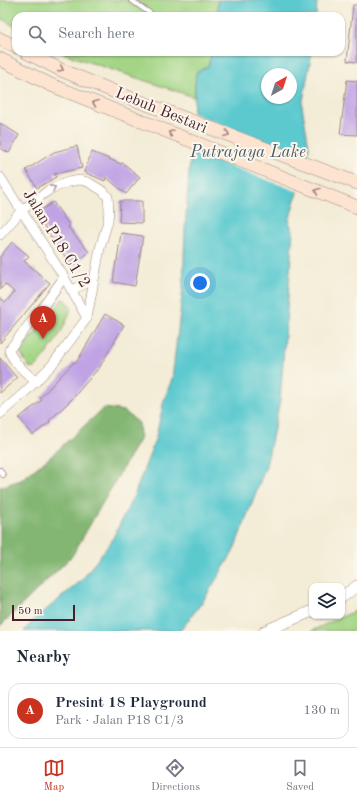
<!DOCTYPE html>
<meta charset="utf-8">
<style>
:root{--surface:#fff;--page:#f2f2f3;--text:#1f2937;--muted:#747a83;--line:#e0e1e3;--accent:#c8321e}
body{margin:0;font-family:"Old Standard TT",serif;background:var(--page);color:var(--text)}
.controls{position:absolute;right:12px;bottom:12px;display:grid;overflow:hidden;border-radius:8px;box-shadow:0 1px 3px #0004}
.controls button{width:36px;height:36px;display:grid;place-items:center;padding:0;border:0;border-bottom:1px solid var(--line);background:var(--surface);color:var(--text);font:20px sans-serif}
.compass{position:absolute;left:261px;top:68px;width:36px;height:36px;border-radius:50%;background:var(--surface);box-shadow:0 1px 3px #0004;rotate:39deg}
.scale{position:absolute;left:12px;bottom:10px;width:63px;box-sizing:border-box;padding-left:4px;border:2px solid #4a1f2b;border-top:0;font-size:11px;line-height:14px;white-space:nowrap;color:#4a1f2b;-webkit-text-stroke:3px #fbf7ec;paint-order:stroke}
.you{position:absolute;left:200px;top:283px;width:14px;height:14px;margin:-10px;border:3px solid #fff;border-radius:50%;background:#1a73e8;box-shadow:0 0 0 6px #1a73e833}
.badge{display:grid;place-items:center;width:26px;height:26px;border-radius:50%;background:var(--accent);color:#fff;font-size:13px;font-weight:700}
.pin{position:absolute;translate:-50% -33px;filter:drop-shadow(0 1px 2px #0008)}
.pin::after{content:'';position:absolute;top:21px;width:14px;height:12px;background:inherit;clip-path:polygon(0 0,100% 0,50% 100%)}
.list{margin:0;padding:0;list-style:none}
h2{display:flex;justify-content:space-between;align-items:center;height:52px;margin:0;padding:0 16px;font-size:17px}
h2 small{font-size:13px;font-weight:400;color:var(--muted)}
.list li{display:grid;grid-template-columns:26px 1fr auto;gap:12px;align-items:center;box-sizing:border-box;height:56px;margin:0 8px 8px;padding:0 8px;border:1px solid var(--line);border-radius:12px}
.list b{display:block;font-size:15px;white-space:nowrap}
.list p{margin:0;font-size:13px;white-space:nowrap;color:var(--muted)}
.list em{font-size:13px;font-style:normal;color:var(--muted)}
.icon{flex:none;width:22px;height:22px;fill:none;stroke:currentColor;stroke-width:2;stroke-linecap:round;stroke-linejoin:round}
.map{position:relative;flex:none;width:357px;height:631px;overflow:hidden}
.search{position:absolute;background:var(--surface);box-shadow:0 1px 3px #0004;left:12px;right:12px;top:12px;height:44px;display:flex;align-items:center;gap:10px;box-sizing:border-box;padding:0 14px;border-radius:12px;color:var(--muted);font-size:15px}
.sheet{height:116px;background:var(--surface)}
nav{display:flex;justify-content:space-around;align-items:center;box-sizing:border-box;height:56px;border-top:1px solid var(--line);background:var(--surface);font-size:11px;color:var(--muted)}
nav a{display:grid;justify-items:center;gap:2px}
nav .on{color:var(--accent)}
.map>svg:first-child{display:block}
</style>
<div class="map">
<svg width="357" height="631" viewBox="0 0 357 631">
<rect width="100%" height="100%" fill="#fbf7ec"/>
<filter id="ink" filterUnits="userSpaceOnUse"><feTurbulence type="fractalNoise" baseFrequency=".025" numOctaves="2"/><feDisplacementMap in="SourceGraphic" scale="8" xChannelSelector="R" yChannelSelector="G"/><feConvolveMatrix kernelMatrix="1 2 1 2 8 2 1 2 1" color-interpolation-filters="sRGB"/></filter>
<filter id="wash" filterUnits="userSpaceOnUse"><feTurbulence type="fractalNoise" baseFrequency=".012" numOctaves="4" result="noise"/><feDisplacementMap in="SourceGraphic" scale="16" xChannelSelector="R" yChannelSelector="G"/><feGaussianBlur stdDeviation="0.9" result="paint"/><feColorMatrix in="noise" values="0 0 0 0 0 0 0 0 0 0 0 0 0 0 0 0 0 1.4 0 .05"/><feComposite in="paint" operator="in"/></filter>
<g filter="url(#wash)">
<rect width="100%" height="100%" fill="#f3ecd6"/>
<!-- green -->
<path fill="#a3d585" stroke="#767a58" d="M0,0h218v16h-202v11l-16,-9z
M59,52h153l-4,14 -12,7 -2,24z
M62,299l3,1 6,8c-7,24 -21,42 -37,61l-5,-2 -10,-16 31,-35z
M357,610v21h-46z"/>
<!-- forest -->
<path fill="#82b672" stroke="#666a4e" d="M104,408l20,3 15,12 1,15 -68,118 -72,70v-139l21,-7 28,-22z"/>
<!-- water -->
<path fill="#5cc9cf" stroke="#53747d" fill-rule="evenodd" d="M218,0h99l-1,16h-98z
M212,52h100l-10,54 7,41 -20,75 4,9 -13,169 -14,66 -33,86 -30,49 -23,30h-156l10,-11 48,-40 29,-38 25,-51 20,-54 8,-37 8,-21 11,-91 2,-57 11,-158 12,-7zM267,74h24v24h-24z"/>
<!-- pier -->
<path fill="#f3ecd6" d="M191,113l117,45 -9,34 -111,-42z"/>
<g id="blocks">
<!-- building -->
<path fill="#bfa3e4" d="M353,5h4v57l-10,-1z
M347,80l10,1v54l-17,-1z
M0,123l19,12 -10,18 -9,-5z
M77,146l5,22 -28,6 2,3 -19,11 -11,-18 28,-18z
M92,152l29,12 2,-1 17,14 -14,17 -20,-17 -1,4 -21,-9z
M120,201h22v22l-23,-1z
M53,202l17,24 -2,1 21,25 -16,14 -16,-20 -21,-32z
M121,233l22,3 -8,50 -22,-4 3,-21h1z
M12,242l17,14 -5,5 26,22 -50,60v-45l6,4 8,-10 -9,-8 -5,6v-33z
M105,314l19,11 -11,19 -15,26h-1l-25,29 -23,22 1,1 -17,13 -14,-17 23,-18 -2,-2 34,-36 2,1z
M0,358l17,20 -17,15z"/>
</g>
</g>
<g filter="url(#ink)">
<use href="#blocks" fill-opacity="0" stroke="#9e8680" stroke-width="1"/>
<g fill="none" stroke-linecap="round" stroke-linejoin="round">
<!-- service casing -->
<g stroke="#9e8680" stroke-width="6">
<path id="service" d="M131,0l23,16
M0,470l3,5"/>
</g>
<!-- minor casing -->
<g stroke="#9e8680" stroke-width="10">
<path id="minor" d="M0,177l64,100 23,41
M0,235l21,-24 28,-21 19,-8 12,-2 8,2 15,9 5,6 1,12 -1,12 -8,27 -13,70 -35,47 -27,27 -25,22
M71,290l14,-6 10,-8
M36,382c-9,-9 -24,-20 -27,-32l36,-46 19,-27"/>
</g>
<!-- tertiary casing -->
<g stroke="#9e8680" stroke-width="12">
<path id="tertiary" d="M342,597l15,-11
M265,631l47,-20"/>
</g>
<!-- secondary casing -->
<g stroke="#9e8680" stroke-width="14">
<path id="secondary" d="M0,39l16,8
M26,52l35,18 64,26 232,87
M0,59l51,26 306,122"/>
</g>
<!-- service -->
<use href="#service" stroke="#fff" stroke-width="4.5"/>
<!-- minor -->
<use href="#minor" stroke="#fff" stroke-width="9"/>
<!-- tertiary -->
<use href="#tertiary" stroke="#fff" stroke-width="11"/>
<!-- secondary -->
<use href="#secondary" stroke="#fde4d1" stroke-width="13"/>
</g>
<!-- one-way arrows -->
<defs><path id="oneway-chevron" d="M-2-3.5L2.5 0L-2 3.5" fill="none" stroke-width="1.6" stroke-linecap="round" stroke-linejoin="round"/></defs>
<g stroke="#a4827e">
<use href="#oneway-chevron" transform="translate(61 69) rotate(25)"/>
<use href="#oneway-chevron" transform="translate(95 103) rotate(-158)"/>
<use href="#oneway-chevron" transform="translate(171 133) rotate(-158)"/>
<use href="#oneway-chevron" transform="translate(227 134) rotate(20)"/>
<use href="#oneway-chevron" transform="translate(317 191) rotate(-158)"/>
</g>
<use stroke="#ae9aa0" href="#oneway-chevron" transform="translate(53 188) rotate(-28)"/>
</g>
<g text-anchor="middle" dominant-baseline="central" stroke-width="4" stroke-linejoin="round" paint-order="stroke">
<!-- street labels -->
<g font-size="16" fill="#4a1f2b" stroke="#fbf7ec">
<text transform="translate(161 111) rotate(22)">Lebuh Bestari</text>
<text transform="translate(56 239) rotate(58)">Jalan P18 C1/2</text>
</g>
<!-- water labels -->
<g font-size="17" font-style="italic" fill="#505a64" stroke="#fbf7ec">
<text x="248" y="152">Putrajaya Lake</text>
</g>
</g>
</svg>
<div class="controls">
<button><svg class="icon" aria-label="layers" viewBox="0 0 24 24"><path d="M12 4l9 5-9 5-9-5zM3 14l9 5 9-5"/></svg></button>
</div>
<svg class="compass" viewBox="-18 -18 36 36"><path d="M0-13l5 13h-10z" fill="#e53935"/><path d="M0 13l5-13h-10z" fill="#747a83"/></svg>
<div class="scale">50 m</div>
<div class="you"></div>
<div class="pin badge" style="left:43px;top:339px">A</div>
<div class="search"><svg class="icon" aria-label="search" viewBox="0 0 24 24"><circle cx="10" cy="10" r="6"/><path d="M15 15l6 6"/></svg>Search here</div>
</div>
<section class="sheet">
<h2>Nearby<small></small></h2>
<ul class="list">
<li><span class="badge">A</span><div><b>Presint 18 Playground</b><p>Park · Jalan P18 C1/3</p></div><em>130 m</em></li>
</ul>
</section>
<nav>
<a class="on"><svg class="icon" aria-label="map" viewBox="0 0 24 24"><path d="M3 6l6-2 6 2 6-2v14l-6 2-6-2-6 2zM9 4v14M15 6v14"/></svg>Map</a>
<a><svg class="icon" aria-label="directions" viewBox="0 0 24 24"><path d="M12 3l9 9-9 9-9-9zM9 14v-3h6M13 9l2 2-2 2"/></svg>Directions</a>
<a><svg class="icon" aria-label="saved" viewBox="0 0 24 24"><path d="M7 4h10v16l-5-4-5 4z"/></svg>Saved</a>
</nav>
